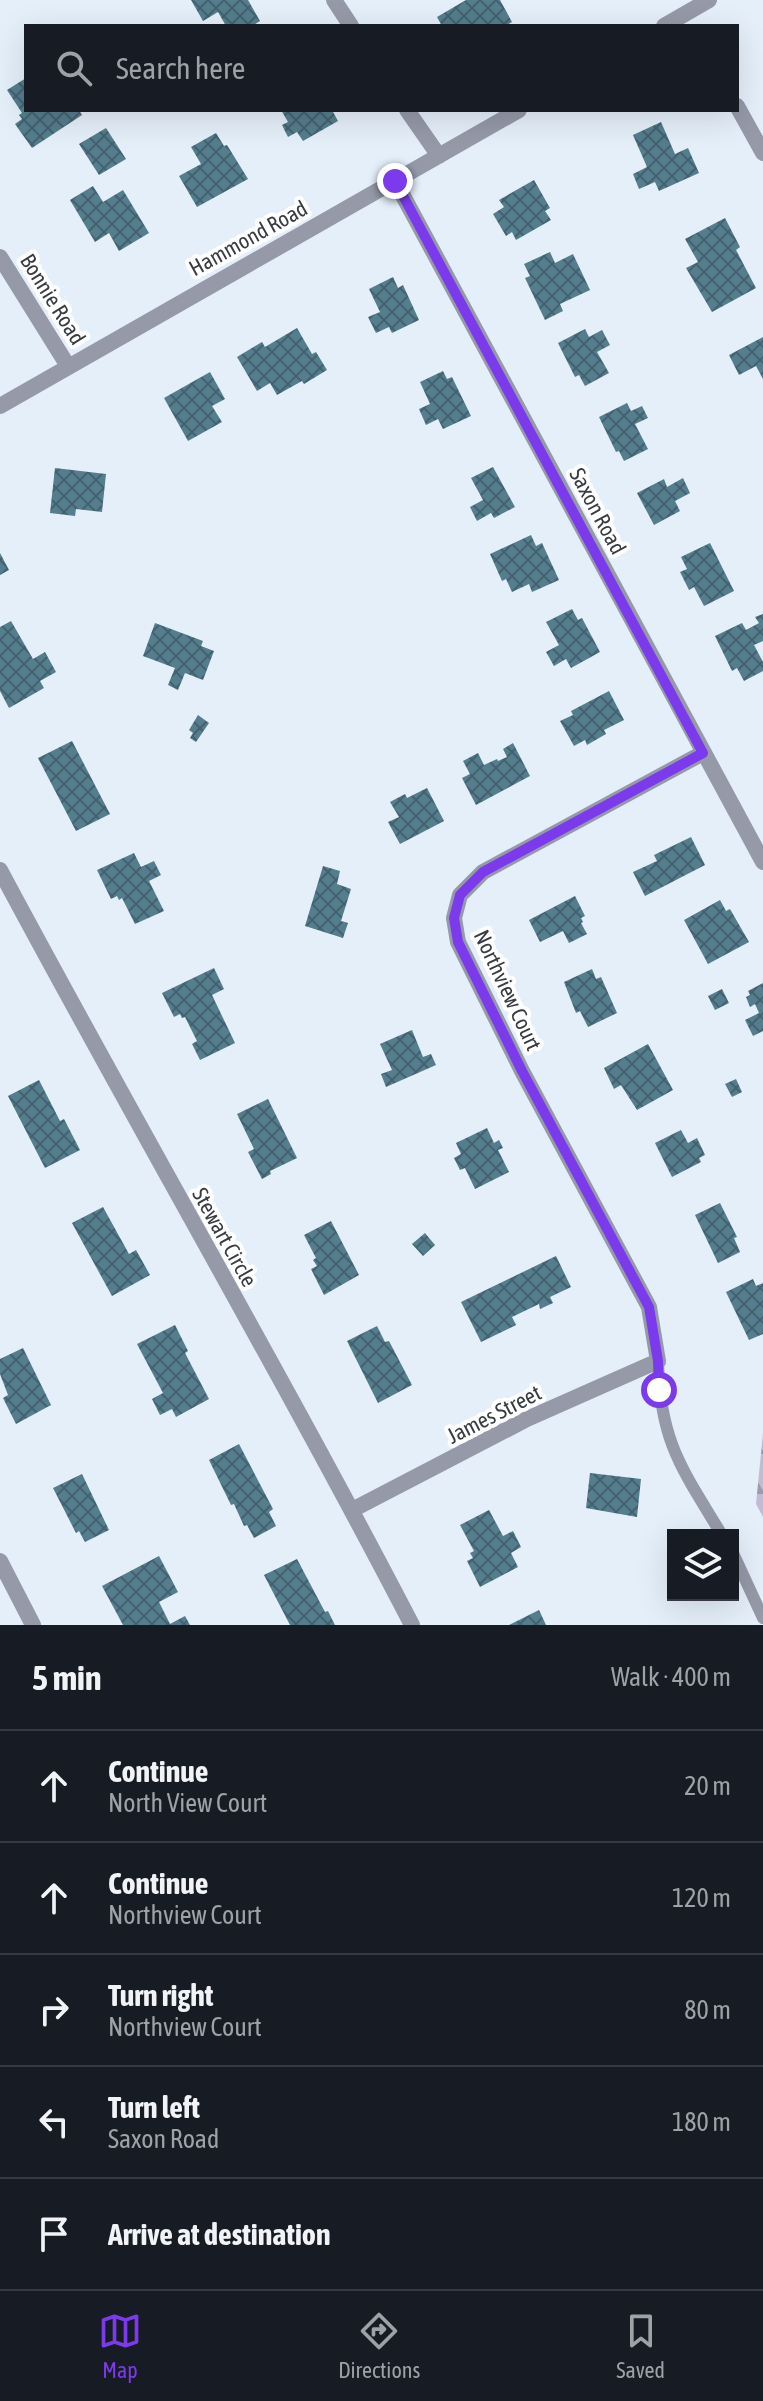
<!DOCTYPE html>
<meta charset="utf-8">
<style>
:root{--surface:#171b24;--page:#20242c;--text:#f1f3f6;--muted:#9ea1a6;--line:#363941;--accent:#7c3aed}
body{margin:0;font-family:"Asap Condensed",sans-serif;background:var(--page);color:var(--text)}
.controls{position:absolute;right:24px;bottom:24px;display:grid;overflow:hidden;border-radius:0px;box-shadow:0 8px 32px #0002}
.controls button{width:72px;height:72px;display:grid;place-items:center;padding:0;border:0;border-bottom:2px solid var(--line);background:var(--surface);color:var(--text);font:40px sans-serif}
.stop{position:absolute;width:24px;height:24px;margin:-18px;border:6px solid #7c3aed;border-radius:50%;background:#fff}
.stop.end{background:#7c3aed;border-color:#fff;box-shadow:0 2px 8px #0008}
.list{margin:0;padding:0;list-style:none}
h2{display:flex;justify-content:space-between;align-items:center;height:104px;margin:0;padding:0 32px;font-size:34px}
h2 small{font-size:26px;font-weight:400;color:var(--muted)}
.list li{display:grid;grid-template-columns:52px 1fr auto;gap:24px;align-items:center;box-sizing:border-box;height:112px;padding:0 32px;border-top:2px solid var(--line)}
.list b{display:block;font-size:30px;white-space:nowrap}
.list p{margin:0;font-size:26px;white-space:nowrap;color:var(--muted)}
.list em{font-size:26px;font-style:normal;color:var(--muted)}
.icon{flex:none;width:44px;height:44px;fill:none;stroke:currentColor;stroke-width:2;stroke-linecap:round;stroke-linejoin:round}
.map{position:relative;flex:none;width:763px;height:1625px;overflow:hidden}
.search{position:absolute;background:var(--surface);box-shadow:0 8px 32px #0002;left:24px;right:24px;top:24px;height:88px;display:flex;align-items:center;gap:20px;box-sizing:border-box;padding:0 28px;border-radius:0px;color:var(--muted);font-size:30px}
.sheet{height:664px;background:var(--surface)}
nav{display:flex;justify-content:space-around;align-items:center;box-sizing:border-box;height:112px;border-top:2px solid var(--line);background:var(--surface);font-size:22px;color:var(--muted)}
nav a{display:grid;justify-items:center;gap:4px}
nav .on{color:var(--accent)}
.map>svg:first-child{display:block}
</style>
<div class="map">
<svg width="763" height="1625" viewBox="0 0 763 1625">
<defs>
<pattern id="forest-firs" width="22" height="20" patternUnits="userSpaceOnUse" patternTransform="scale(2)"><rect width="22" height="20" fill="#c3bbd3"/><path d="M5 1l3.5 6h-7zM16 11l3.5 6h-7z" fill="#9f99ad"/></pattern>
<pattern id="building-cross-hatch" width="8" height="8" patternUnits="userSpaceOnUse" patternTransform="scale(2)"><rect width="8" height="8" fill="#547d8d"/><path d="M0 0l8 8M0 8l8-8" fill="none" stroke="#43626e"/></pattern>
</defs>
<rect width="100%" height="100%" fill="#e5effa"/>
<!-- forest -->
<path fill="url(#forest-firs)" d="M763,1433v84l-7,-13z"/>
<!-- building -->
<path fill="url(#building-cross-hatch)" d="M191,0h57l12,21 -8,5h-26l-8,-14 -15,9z
M466,0h34l12,22 -7,4h-63l-5,-9z
M26,78v32h53l3,5 -50,33 -17,-24 7,-5 -3,-4 3,-2 -15,-23z
M281,110h51l6,11 -35,20 -6,-9 -9,5 -6,-12 6,-3z
M661,122l14,32 13,-6 11,25 -40,18 -4,-9 -16,7 -6,-15 14,-7 -14,-32z
M106,128l20,31 -27,16 -20,-31z
M216,133l8,13 3,-1 21,34 -51,28 -18,-31 22,-12 -10,-17z
M534,180l16,28 -5,3 6,9 -35,20 -4,-8 -6,4 -13,-22 11,-7 -5,-7z
M93,186l10,16 20,-12 26,43 -30,18 -10,-18 -14,9 -25,-42z
M725,218l15,29 -4,3 20,38 -44,24 -26,-44 12,-6 -13,-23z
M550,252l5,11 18,-9 17,36 -30,14 3,7 -18,9 -20,-42 5,-2 -6,-12z
M393,277l5,11 5,-3 16,35 -27,13 -3,-6 -13,6 -8,-16 12,-5 -11,-23z
M297,328l15,26 4,-2 11,18 -23,14 -2,-3 -25,14 -7,-12 -13,8 -20,-34 25,-15 3,5z
M585,329l4,8 13,-7 8,15 -13,7 12,21 -24,13 -6,-11 -4,2 -17,-34z
M763,337v42l-7,-13 -17,9 -10,-20z
M443,371l4,8 5,-2 19,39 -28,13 -5,-10 -12,6 -7,-16 11,-5 -10,-22z
M210,372l15,27 -13,7 10,16 -34,19 -24,-43z
M627,403l4,8 11,-5 6,12 -13,6 13,25 -24,12 -5,-10 -3,1 -17,-35z
M493,467l22,40 -21,11 -3,-5 -14,8 -7,-14 13,-7 -12,-22z
M55,468l51,6 -4,38 -26,-3 -1,7 -25,-3z
M683,478l7,15 -15,8 5,10 -26,14 -17,-32 27,-14 3,8z
M531,535l5,11 6,-3 17,37 -27,12 -3,-8 -17,8 -6,-13 -4,2 -12,-27z
M710,543l24,48 -30,15 -10,-19 -5,3 -9,-18 7,-3 -6,-12z
M0,553l9,17 -9,5z
M572,609l6,11 4,-2 18,34 -29,16 -5,-9 -12,7 -8,-14 13,-7 -13,-23z
M763,614v27l-9,4 9,17v9l-19,10 -7,-13 -5,3 -17,-35 27,-13 4,7 13,-7 -4,-6z
M11,621l22,38 12,-7 11,20 -16,9 4,7 -35,20 -9,-17v-64z
M155,623l48,18 -2,5 13,5 -11,29 -18,-7 -7,17 -10,-5 7,-17 -32,-12z
M609,691l15,29 -20,10 2,4 -19,11 -2,-5 -11,6 -14,-25 13,-6 -2,-4z
M198,715l11,8 -13,19 -6,-4 3,-5 -4,-3z
M72,741l38,73 -34,17 -38,-73z
M513,743l17,33 -54,29 -14,-27 8,-4 -7,-13 15,-8 6,12 13,-6 1,2 9,-4 -4,-8z
M427,788l17,33 -44,23 -12,-22 11,-5 -9,-15 15,-8 2,4z
M691,837l14,28 -60,31 -12,-24 24,-11 -3,-6z
M134,853l7,14 13,-6 7,14 -12,6 15,30 -29,13 -13,-26 -3,2 -2,-4 -6,3 -14,-29z
M323,866l17,5 -3,13 14,5 -10,32 7,2 -5,15 -38,-12z
M575,896l10,20 -4,2 2,4 -2,1 6,11 -18,9 -6,-12 -23,11 -11,-22z
M720,900l6,11 4,-2 19,33 -41,22 -24,-44z
M214,968l10,21 -12,6 23,48 -35,17 -8,-16 5,-3 -12,-24 -3,1 -2,-4 -6,3 -12,-24z
M592,969l4,10 5,-2 16,36 -29,14 -8,-16 -4,2 -12,-31z
M763,983v48l-10,5 -8,-16 14,-7 -4,-9 -5,3 -4,-10 4,-2 -2,-4z
M722,989l7,14 -14,7 -7,-14z
M412,1030l11,27 8,-3 5,11 -50,22 -5,-13 11,-4 -12,-26z
M648,1044l25,46 -36,20 -16,-25 -7,4 -10,-21z
M736,1079l6,13 -10,5 -7,-13z
M39,1080l21,41 4,-2 16,31 -35,18 -37,-72z
M268,1099l29,59 -27,13 1,3 -9,5 -14,-27 6,-3 -17,-35z
M487,1128l7,15 5,-3 4,8 -5,2 11,22 -34,17 -10,-21 -5,2 -6,-12 7,-4 -5,-11z
M681,1130l7,13 9,-5 8,17 -6,3 2,4 -29,15 -17,-34z
M720,1203l17,34 -3,1 6,14 -22,11 -23,-48z
M103,1207l26,47 7,-4 14,25 -38,21 -40,-73z
M331,1221l28,54 -35,20 -13,-26 6,-3 -4,-6 3,-2 -12,-23z
M425,1233l10,12 -12,11 -11,-12z
M556,1256l15,31 -21,10 3,6 -13,6 -1,-5 -27,13 4,8 -35,17 -20,-40z
M753,1279l3,7 7,-3v51l-14,6 -23,-48z
M175,1325l13,26 -3,2 24,46 -33,18 -4,-8 -12,6 -8,-16 11,-6 -26,-49z
M377,1326l8,16 4,-1 23,44 -34,18 -31,-62z
M23,1348l28,57 -35,19 -13,-26 5,-3 -8,-21v-15z
M239,1444l34,65 -4,3 7,14 -22,12 -7,-13 -3,1 -10,-22 -3,1 -22,-45z
M590,1473l51,6 -4,38 -51,-9z
M82,1474l27,56 -24,12 -6,-11 -3,2 -23,-45z
M489,1510l14,26 10,-5 8,16 -10,6 7,14 -38,20 -13,-26 6,-3 -3,-5 4,-2 -14,-26z
M159,1556l19,36 -19,10 11,22 15,-8 5,9h-67l-21,-39z
M297,1559l28,53 3,-1 7,14h-45l-26,-50z
M539,1610l7,15h-37z"/>
<g fill="none" stroke-linecap="round" stroke-linejoin="round">
<!-- service -->
<path stroke="#9599a8" stroke-width="12" d="M658,1361c2,81 24,108 64,174
M733,1553l30,65"/>
<!-- minor -->
<path stroke="#9599a8" stroke-width="16" d="M334,0l17,26
M664,26l45,-26
M737,106l26,47
M407,110l32,46
M395,181l368,681
M0,257l68,109
M0,406l519,-296
M0,870c135,253 280,501 412,755
M352,1510l175,-91 131,-58 -9,-54 -127,-236 -64,-129 -4,-24 6,-23 23,-23 220,-119
M0,1561l33,64"/>
</g>
<g fill="none" stroke-linecap="round" stroke-linejoin="round">
<!-- route -->
<path stroke="#7c3aed" stroke-width="10" d="M395,181l308,572 -220,119 -23,23 -6,23 4,24 64,129 127,236 9,54 1,29"/>
</g>
<g text-anchor="middle" dominant-baseline="central" stroke-width="8" stroke-linejoin="round" paint-order="stroke">
<!-- street labels -->
<g font-size="22" fill="#383c40" stroke="#fff">
<text transform="translate(248 238) rotate(-29)">Hammond Road</text>
<text transform="translate(53 299) rotate(58)">Bonnie Road</text>
<text transform="translate(598 511) rotate(62)">Saxon Road</text>
<text transform="translate(508 990) rotate(65)">Northview Court</text>
<text transform="translate(225 1237) rotate(61)">Stewart Circle</text>
<text transform="translate(494 1414) rotate(-27)">James Street</text>
</g>
</g>
</svg>
<div class="controls">
<button><svg class="icon" aria-label="layers" viewBox="0 0 24 24"><path d="M12 4l9 5-9 5-9-5zM3 14l9 5 9-5"/></svg></button>
</div>
<div class="stop" style="left:659px;top:1390px"></div>
<div class="stop end" style="left:395px;top:181px"></div>
<div class="search"><svg class="icon" aria-label="search" viewBox="0 0 24 24"><circle cx="10" cy="10" r="6"/><path d="M15 15l6 6"/></svg>Search here</div>
</div>
<section class="sheet">
<h2>5 min<small>Walk · 400 m</small></h2>
<ul class="list">
<li><svg class="icon" aria-label="ahead" viewBox="0 0 24 24"><path d="M12 20V5M6 11l6-6 6 6"/></svg><div><b>Continue</b><p>North View Court</p></div><em>20 m</em></li>
<li><svg class="icon" aria-label="ahead" viewBox="0 0 24 24"><path d="M12 20V5M6 11l6-6 6 6"/></svg><div><b>Continue</b><p>Northview Court</p></div><em>120 m</em></li>
<li><svg class="icon" aria-label="right" viewBox="0 0 24 24"><path d="M7 20v-9h11M14 6l5 5-5 5"/></svg><div><b>Turn right</b><p>Northview Court</p></div><em>80 m</em></li>
<li><svg class="icon" aria-label="left" viewBox="0 0 24 24"><path d="M17 20v-9H6M10 6l-5 5 5 5"/></svg><div><b>Turn left</b><p>Saxon Road</p></div><em>180 m</em></li>
<li><svg class="icon" aria-label="arrive" viewBox="0 0 24 24"><path d="M6 21V4h12l-3 4 3 4H6"/></svg><div><b>Arrive at destination</b></div></li>
</ul>
</section>
<nav>
<a class="on"><svg class="icon" aria-label="map" viewBox="0 0 24 24"><path d="M3 6l6-2 6 2 6-2v14l-6 2-6-2-6 2zM9 4v14M15 6v14"/></svg>Map</a>
<a><svg class="icon" aria-label="directions" viewBox="0 0 24 24"><path d="M12 3l9 9-9 9-9-9zM9 14v-3h6M13 9l2 2-2 2"/></svg>Directions</a>
<a><svg class="icon" aria-label="saved" viewBox="0 0 24 24"><path d="M7 4h10v16l-5-4-5 4z"/></svg>Saved</a>
</nav>
